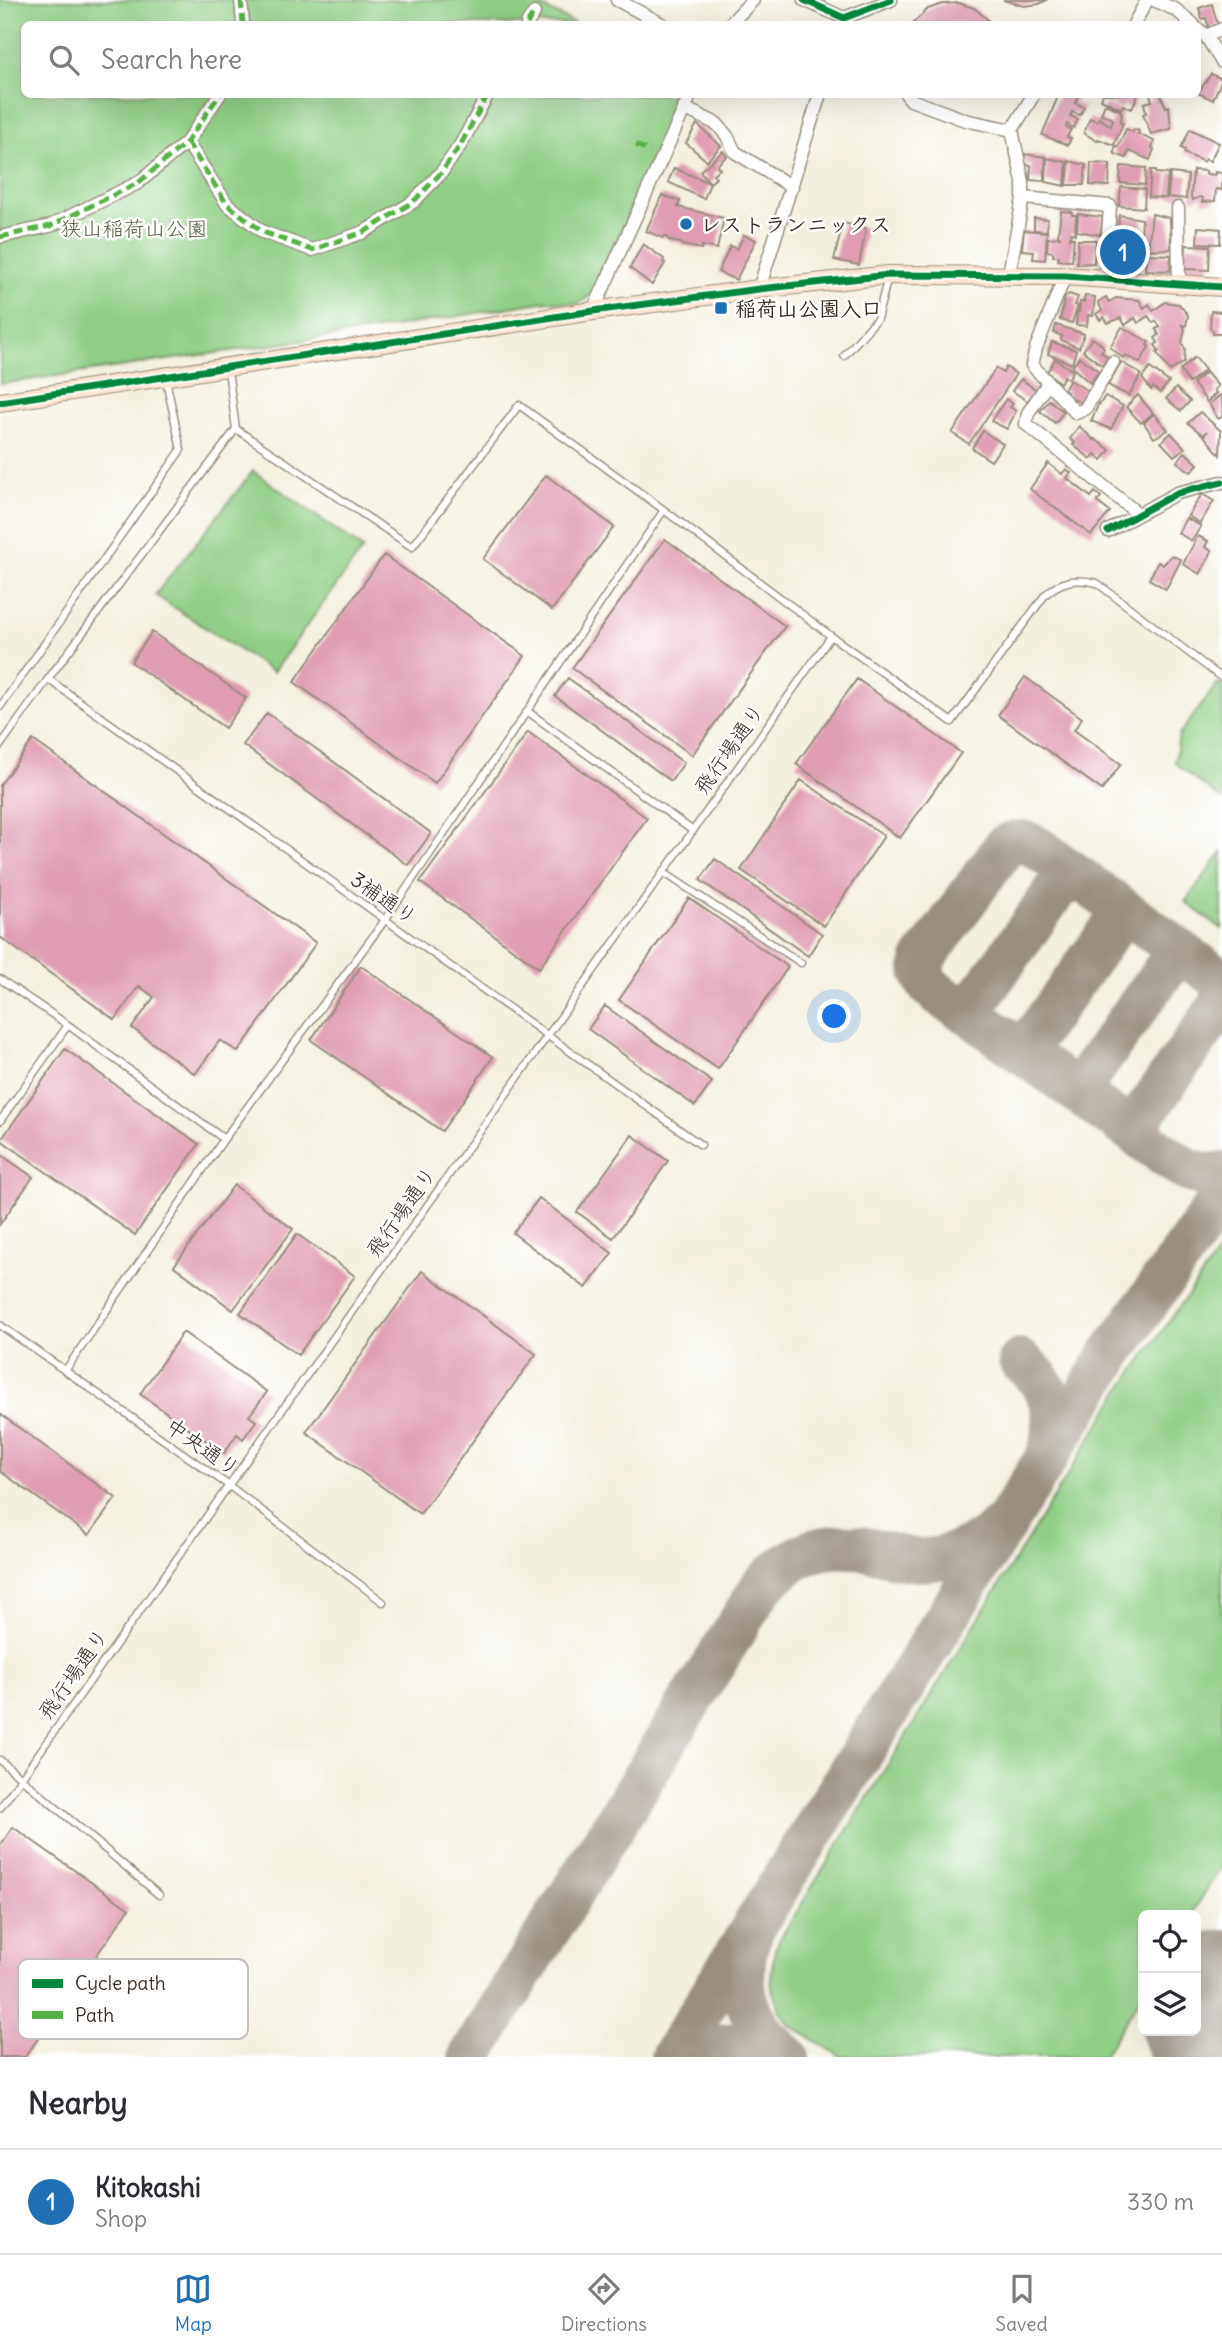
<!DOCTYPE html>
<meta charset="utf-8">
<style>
:root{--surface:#fff;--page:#f2f2f3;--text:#2b2b33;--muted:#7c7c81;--line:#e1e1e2;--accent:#1f6fb2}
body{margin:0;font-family:Delius,"Klee One",sans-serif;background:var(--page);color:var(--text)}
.controls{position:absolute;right:21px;bottom:21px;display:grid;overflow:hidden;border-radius:10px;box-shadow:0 7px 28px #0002}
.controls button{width:63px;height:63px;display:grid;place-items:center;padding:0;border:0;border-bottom:2px solid var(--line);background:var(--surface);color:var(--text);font:35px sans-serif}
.you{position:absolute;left:835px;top:1017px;width:24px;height:24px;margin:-18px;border:5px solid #fff;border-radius:50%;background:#1a73e8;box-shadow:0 0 0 10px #1a73e833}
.badge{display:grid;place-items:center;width:46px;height:46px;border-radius:50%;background:var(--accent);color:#fff;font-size:23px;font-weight:700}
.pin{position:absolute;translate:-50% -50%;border:4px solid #fff;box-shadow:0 2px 7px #0006}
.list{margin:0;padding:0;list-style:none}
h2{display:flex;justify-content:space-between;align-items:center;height:91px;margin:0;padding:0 28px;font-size:30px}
h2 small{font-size:23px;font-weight:400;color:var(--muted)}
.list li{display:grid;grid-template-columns:46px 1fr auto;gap:21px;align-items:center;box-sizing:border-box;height:105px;padding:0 28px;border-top:2px solid var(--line)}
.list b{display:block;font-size:26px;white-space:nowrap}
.list p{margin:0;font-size:23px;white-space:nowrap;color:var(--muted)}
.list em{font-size:23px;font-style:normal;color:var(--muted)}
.icon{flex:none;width:38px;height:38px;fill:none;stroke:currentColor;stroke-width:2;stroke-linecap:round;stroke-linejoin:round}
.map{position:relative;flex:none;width:1222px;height:2057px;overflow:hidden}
.search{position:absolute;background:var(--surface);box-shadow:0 7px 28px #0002;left:21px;right:21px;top:21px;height:77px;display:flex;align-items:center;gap:18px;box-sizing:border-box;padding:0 24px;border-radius:10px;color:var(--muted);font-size:26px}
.sheet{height:196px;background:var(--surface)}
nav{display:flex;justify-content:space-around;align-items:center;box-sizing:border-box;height:98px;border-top:2px solid var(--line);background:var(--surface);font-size:19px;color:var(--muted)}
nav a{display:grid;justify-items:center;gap:4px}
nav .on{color:var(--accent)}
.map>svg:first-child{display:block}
</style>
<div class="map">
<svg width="1222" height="2057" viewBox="0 0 1222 2057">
<rect width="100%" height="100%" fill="#fff"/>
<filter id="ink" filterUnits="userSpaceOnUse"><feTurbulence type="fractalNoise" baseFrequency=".0143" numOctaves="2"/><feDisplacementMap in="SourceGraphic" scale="14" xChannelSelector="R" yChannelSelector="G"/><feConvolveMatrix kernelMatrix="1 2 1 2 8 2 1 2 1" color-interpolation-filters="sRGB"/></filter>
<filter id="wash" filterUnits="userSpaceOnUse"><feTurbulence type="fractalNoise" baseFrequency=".00686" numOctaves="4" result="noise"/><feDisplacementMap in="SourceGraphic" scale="28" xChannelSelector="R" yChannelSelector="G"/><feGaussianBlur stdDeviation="1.57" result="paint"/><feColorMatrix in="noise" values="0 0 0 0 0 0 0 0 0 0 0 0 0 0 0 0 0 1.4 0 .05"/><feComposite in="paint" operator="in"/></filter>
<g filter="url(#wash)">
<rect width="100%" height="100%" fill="#f4f0df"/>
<!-- green -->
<path fill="#8fce85" stroke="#657c52" stroke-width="2" d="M0,0h528l48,24h-552v70l658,1 -90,199 -13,10 -32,-3 -171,29 -376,54z
M253,471l110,78 -90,123 -118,-77z
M1218,683l4,3v114l-47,-37 4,-28z
M1222,852v77l-37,-27z
M1222,1247v618l-31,50h-48v78l-40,64h-261l-51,-31 -11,-15 -8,-22 -1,-14 4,-26 6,-12 340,-548z"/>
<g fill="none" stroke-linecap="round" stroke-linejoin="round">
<!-- taxiway -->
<path stroke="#988d7e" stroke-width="44" d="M1083,881h-10l-15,6 -90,126 179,129
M1222,1003l-79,112 -3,13 7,14 40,28 17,5 18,-1
M968,1013c-19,-13 -54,-27 -44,-54l81,-113c21,-10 31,1 48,13l169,122
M1022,1053l93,-129 7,-4h16
M1108,1115c-15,-11 -27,-20 -20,-39l78,-108 11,-9h14
M1020,1361c31,23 42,57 28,93
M749,1938c-15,47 0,89 38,118
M470,2057l292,-471c18,-18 38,-34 63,-38 30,-6 55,6 84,11 34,5 69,-12 93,-34
M672,2057l441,-706 109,-154
M686,2057c33,-17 68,-16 102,0"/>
<!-- runway -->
<path stroke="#988d7e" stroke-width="110" d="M1196,2028l26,-43"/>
</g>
<g id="blocks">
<!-- building -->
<path fill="#e09cb3" d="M1003,0h44l-8,4 -15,2z
M959,3l15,5 12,10 5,6h-79l16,-15 15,-5z
M1212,4l6,22 -9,3 -3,-11 -4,1 -3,-11z
M1211,74l11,5 -9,21 -15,-7z
M1059,94h20l-4,9 9,4 -4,8 -8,-3 -2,4 8,3 -4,9 -7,-4 -1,3 5,2 -4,8 4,1 -3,7 -26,-10z
M1103,94h35l-6,15 -9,-4 -2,4 -20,-10z
M1150,94h10l6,13 3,-1 2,23 -20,5 -8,-20 3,-1 -2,-10 8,-2z
M1105,104l15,6 2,5 -2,7 3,1 -9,22 -16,-6 -1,2 -13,-8 6,-15 7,3 2,-3 12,8 2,-7 -12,-5z
M697,124l24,22 -14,15 -21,-18z
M1126,129l7,3 1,-3 5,2 -1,3 16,7 -2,7 2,1 -4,11 -21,-9 -3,7 -11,-4 -1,-3 2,-5 2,1z
M1190,129l29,14 -9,18 -5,-2 -1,3 -20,-9 1,-3 -4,-2z
M723,151l4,5 -7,6 -3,4 3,3 -7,5 3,4 -6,5 -10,-12z
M1025,154l21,3 -2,24 -14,-1 1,-15 -7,-1z
M1047,158l20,4 -2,24 -19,-4z
M1069,161l17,4 -2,20h-17z
M1091,163l19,1 -1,22 -19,-1z
M1121,166l25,2 -1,17 -25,-2z
M674,168l36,15 -6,16 -36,-17z
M1151,170h5v3l12,1 -2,24 -17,-1z
M1193,170l13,1v3l9,1v-3l7,1v17l-6,-1 -1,12 -13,1 1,-4 -3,-1 -7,3 -2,-3z
M1170,173l18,2 -2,24 -18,-2z
M1121,187l24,2 -1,19 -25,-2z
M662,195l18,6 -2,6 46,11 -7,31 -15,-3 -1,3 -19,-4 -1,-2 -11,-2 -5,-5 -2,2 -17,-7z
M1061,211l11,1v3h4l-1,19 -4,-1 -1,5h4l-2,23 -14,-1 1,-4h-6v-4l-6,-1 1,-13 12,-1 -2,-2z
M1078,214l25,3 -3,18 -23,-4z
M1152,214l18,4 1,31 -23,1z
M1119,215l23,4 -1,20 -15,-2 1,-6 -9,-1z
M1034,218l14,1 -1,12 -13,-1z
M843,223l23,5 -7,37 -25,-5z
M1198,227l23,2 -1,15 -23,-1z
M1024,230l23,2 -2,28 -12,-1 1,-8 -12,-1z
M744,235l12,5 -20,40 -18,-8 12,-26 7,3z
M1078,240h18l-2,23 -17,1z
M643,244l21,15 -1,3 2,1 -13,22 -22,-17z
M1128,245l12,1 -1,20 -25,-2 1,-9h3l1,-7 9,1z
M1186,245l24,1 -1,24 -24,-1z
M1146,254l25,1 -1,16 -25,-1z
M1069,294l9,3 -3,8 3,1 -6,17 -12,-3 5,-23z
M1085,296l10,1 -2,19 -5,-1 -1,11 -11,-1 1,-13h2l1,-10h4z
M1106,297l3,5 7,-4 23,2 5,8 5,-4 4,7 12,-9 14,2 9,11 -2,11 -4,-1 3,4 -3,14 3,6 -1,13 -14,9 -5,-6 -8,-12 2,-2 -4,-6 3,-2 -3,-5 4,-3 -3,-6 4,-2 -4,-6 -3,2 -5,-7 -10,7 -3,-5 -10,7 -4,-7 -13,5 -4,-6 -4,3 -4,-6 6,-4 -4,-8z
M1211,311l11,1v22h-9v-4l-3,-1z
M1056,325l28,9 -5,14 -18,-8 1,-4 -8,-3z
M1122,327l27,15 -2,3 2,2 -9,16 -15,-8 -2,3 -13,-11z
M1092,338l9,6 3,4 -3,4 7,5 -6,8 -19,-14z
M1052,342l24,8 -4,14 -24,-10z
M1079,357l20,14 -9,12 -18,-16z
M1195,357l10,13 -16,13 -9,-13z
M1055,359l18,12 -5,8 -4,-3 -4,7 -13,-11z
M1121,362l20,12 -12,22 -21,-11z
M1006,367l10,7 -47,70 -17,-11 44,-65 7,5z
M1150,368l19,14 -9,11 -7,-6 -2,3 -9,-12z
M1206,372l12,14 -4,4 2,3 -9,9 -14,-19z
M1021,379l15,11 -8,11 -16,-10z
M1070,380l20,12 -8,12 -16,-10 1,-2 -3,-2z
M1176,388l14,13 -9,10 -15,-12z
M1222,394v23l-4,2 -9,-15z
M1138,395l15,18 -12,10 -15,-16z
M1105,396l18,10 -12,23 -20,-8 8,-18 1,1z
M1006,399l7,5 -3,3 6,4 -9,18 -16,-8z
M1049,400l15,12 -9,11 -15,-12z
M1200,412l21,19 -1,24 -16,-19 3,-5 -4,4 -15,-12z
M1154,414l14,16 -14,8 -10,-15z
M1079,426l15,14 1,-1 15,11 -8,10 -7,-6 -4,5 -18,-14 2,-2 -5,-4z
M983,431l20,13 -12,17 -19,-13z
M1171,433l14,15 -11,8 -13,-14z
M1185,452l13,12 -7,8 -14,-10z
M1048,463l14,11 4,-5 5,4 -4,5 24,19 4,-5 6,5 -4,5 13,10 -19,23 -61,-46z
M546,475l68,52 -62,83 -69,-51z
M1202,494l12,7 -14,22 -12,-7z
M1186,518l15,8 -9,15 -14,-8z
M1198,536l10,5 -3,6 7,4 -12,23 -17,-10z
M665,539l120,87 -93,129 -120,-87z
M384,555l141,101 -90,127 -141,-101z
M1172,555l9,5 -15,29 -17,-10 9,-17 5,3z
M152,632l94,66 -21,30 -94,-66z
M1025,677l57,41 -8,12 47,34 -19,26 -104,-75z
M568,678l116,85 -13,18 -116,-85z
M857,679l104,74 -61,85 -104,-74z
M267,713l164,120 -23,32 -165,-120z
M528,732l119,86 -108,150 -119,-86z
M33,740l283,203 -78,109 -18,-12 -25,34 -63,-46 22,-31 -15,-11 -24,34 -115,-83v-152z
M801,780l83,56 -60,90 -83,-56z
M715,859l107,75 -14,22 -108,-76z
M689,898l99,69 -70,102 -99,-69z
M361,966l132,91 -51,74 -131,-91z
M605,1006l107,76 -17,24 -107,-77z
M65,1049l134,95 -64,91 -134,-95z
M632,1135l36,26 -55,77 -36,-26z
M0,1154l33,23 -33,47z
M234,1185l59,44 -60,81 -59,-44z
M539,1198l73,55 -26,35 -73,-55z
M297,1234l58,42 -57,79 -58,-42z
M422,1271l114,83 -116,160 -114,-82z
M183,1332l84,60 -18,24 7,5 -13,18 -6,-5 -13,19 -84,-59z
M0,1414l116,84 -27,37 -89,-64z
M13,1827l116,82 -104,148h-25v-211z"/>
</g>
</g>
<g filter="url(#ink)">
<use href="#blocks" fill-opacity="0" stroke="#988d7e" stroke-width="2"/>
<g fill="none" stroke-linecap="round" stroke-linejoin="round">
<!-- lane casing -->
<g stroke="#988d7e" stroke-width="9">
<path id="lane" d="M844,356l33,-37 11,-42
M236,429l176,118 107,-142 145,105 167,126 121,86 93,-127c16,-15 31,-17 52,-12l125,95
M48,679l653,466
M0,707l181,-257 -15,-70
M527,711l166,120
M0,746l48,-67 188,-250 -8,-59
M663,872l138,91
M0,979l68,46 156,114
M0,1121l68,-96
M0,1325l228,160 155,117
M65,1371l159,-232 161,-219 279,-410
M0,1760l159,135
M0,1808l831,-1172"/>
</g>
<!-- street casing -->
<g stroke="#988d7e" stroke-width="15">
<path id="street" d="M241,0l2,24
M617,0l45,24
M804,0l40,18 47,-18
M1154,0l22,10 17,14
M527,24l7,-11
M730,24l23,-24
M1134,24l13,-24
M1198,29l8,7 16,26
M1206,36l16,-7
M906,94l5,6 54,20 47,10 22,-36
M684,108l33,16 10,12 8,16 57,35
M187,142l40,62 36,28 49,18 52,-18 49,-30 28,-29 20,-29 27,-50
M1023,198l87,8 -5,72
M1178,208l1,77
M0,237l50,-11 88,-43 49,-41 33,-48
M1009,274l14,-76v-16l-11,-52
M1065,276l-29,72 -4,17 44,48 9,-4 28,-47
M759,289l61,-195
M593,311l98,-217
M1048,383l-20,30 -2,11 111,89
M1108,531l69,-38 45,-11"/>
</g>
<!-- secondary casing -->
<g stroke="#988d7e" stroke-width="20">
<path id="secondary" d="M0,402l593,-91 166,-22 130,-14 176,1 157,11"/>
</g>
<!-- lane -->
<use href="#lane" stroke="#fff" stroke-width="6"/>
<!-- street -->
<use href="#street" stroke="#fff" stroke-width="12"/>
<!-- secondary -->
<use href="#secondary" stroke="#fde4d1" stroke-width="18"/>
<!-- quiet -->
<path stroke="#57b245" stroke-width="5" stroke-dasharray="10 5" stroke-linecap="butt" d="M241,0l2,24
M527,24l7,-11
M187,142l40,62 36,28 49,18 52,-18 49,-30 28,-29 20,-29 27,-50
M636,145l14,6
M0,237l50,-11 88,-43 49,-41 33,-48"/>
<!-- cycleway casing -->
<g stroke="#fff" stroke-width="11">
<path id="cycleway" d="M804,0l40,18 47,-18
M0,402l593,-91 166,-22 130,-14 176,1 157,11
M1108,531l69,-38 45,-11"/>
</g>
<!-- cycleway -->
<use href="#cycleway" stroke="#00873e" stroke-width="7"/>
</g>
</g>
<!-- markers -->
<g fill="#1f6fb2" stroke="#fff" stroke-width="2.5">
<circle cx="686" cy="224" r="7"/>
<rect x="714" y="301" width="14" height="14" rx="3.5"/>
</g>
<g text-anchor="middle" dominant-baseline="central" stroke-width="5" stroke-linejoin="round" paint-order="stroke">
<!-- poi labels -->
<g font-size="21" font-weight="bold" fill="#3b2a1e" stroke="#fff" text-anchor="start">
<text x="700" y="224">レストランニックス</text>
<text x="735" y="308">稲荷山公園入口</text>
</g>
<!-- park labels -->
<g font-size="21" fill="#545b3d" stroke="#fff">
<text x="134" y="228">狭山稲荷山公園</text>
</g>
<!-- street labels -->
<g font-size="21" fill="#3b2a1e" stroke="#fff">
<text transform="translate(729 749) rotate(-55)">飛行場通り</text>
<text transform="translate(384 898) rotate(35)">3補通り</text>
<text transform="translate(401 1212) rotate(-55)">飛行場通り</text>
<text transform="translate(203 1447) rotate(35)">中央通り</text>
<text transform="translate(73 1674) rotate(-55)">飛行場通り</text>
</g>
</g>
<!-- legend -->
<rect x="18" y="1959" width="230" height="80" rx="10" fill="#fff" stroke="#c4bfbc" stroke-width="2"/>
<rect x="32" y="1979" width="31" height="9" fill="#00873e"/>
<rect x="32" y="2011" width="31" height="8" fill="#57b245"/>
<g font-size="19" fill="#3b2a1e">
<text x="75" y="1990">Cycle path</text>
<text x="75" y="2022">Path</text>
</g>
</svg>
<div class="controls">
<button><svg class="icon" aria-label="locate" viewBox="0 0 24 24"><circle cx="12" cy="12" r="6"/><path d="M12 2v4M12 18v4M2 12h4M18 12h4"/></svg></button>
<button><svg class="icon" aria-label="layers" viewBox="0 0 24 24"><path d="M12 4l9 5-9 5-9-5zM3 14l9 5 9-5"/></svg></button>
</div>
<div class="you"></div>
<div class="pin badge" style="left:1123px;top:252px">1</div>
<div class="search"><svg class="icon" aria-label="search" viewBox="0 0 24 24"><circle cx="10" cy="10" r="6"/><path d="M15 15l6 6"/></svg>Search here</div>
</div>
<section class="sheet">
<h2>Nearby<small></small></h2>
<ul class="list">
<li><span class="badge">1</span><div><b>Kitokashi</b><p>Shop</p></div><em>330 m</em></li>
</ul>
</section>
<nav>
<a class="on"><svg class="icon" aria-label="map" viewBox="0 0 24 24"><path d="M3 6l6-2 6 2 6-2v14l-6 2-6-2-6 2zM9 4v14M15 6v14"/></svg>Map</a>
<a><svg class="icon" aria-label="directions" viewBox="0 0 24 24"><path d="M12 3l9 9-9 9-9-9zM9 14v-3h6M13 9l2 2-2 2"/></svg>Directions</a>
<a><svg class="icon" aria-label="saved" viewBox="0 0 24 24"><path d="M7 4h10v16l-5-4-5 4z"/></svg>Saved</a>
</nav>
